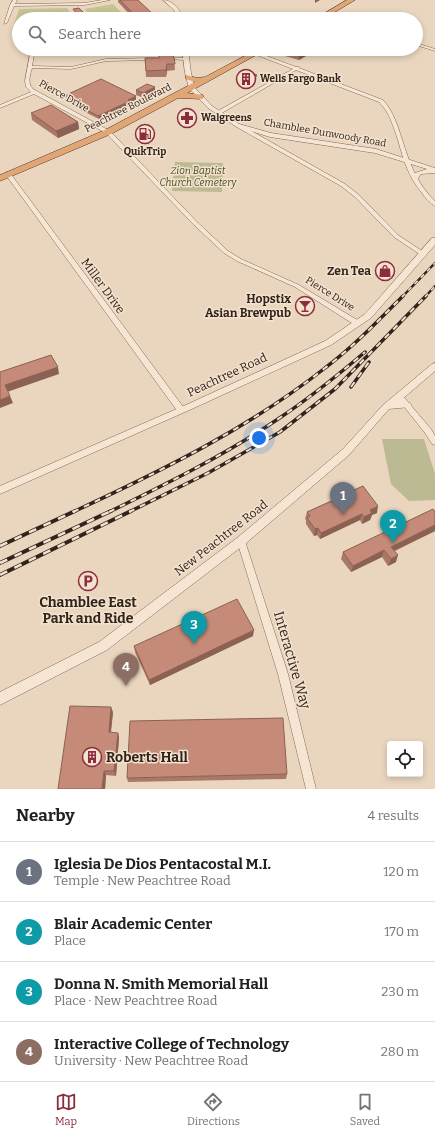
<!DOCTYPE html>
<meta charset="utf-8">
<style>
:root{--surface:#fff;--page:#f6f6f6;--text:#202124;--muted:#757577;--line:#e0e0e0;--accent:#8c2d3e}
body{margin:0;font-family:Bitter,serif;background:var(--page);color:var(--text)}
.controls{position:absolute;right:12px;bottom:12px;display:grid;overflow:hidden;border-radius:4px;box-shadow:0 2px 6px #0003}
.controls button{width:36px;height:36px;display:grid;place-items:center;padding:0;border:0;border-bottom:1px solid var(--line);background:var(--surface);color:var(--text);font:20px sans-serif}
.you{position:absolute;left:259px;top:438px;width:14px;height:14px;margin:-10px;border:3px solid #fff;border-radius:50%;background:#1a73e8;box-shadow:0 0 0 6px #1a73e833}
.badge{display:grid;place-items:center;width:26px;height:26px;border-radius:50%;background:var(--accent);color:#fff;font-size:13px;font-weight:700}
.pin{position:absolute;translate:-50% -33px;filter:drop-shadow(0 1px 2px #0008)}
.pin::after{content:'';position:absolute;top:21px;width:14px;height:12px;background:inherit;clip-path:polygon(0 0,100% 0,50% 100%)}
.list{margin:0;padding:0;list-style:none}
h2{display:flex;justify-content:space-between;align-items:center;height:52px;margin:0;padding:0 16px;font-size:17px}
h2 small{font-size:13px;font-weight:400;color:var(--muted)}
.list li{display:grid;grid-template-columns:26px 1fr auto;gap:12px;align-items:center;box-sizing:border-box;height:60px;padding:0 16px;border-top:1px solid var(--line)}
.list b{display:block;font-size:15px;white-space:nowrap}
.list p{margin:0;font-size:13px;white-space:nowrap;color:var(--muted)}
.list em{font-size:13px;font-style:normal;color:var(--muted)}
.icon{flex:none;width:22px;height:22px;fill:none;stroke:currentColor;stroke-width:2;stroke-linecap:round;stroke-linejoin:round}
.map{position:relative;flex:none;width:435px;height:789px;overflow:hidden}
.search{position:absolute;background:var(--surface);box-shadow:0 2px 6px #0003;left:12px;right:12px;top:12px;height:44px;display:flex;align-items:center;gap:10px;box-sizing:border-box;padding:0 14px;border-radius:22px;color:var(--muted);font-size:15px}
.sheet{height:292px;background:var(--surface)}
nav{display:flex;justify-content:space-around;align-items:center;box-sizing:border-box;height:56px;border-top:1px solid var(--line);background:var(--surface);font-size:11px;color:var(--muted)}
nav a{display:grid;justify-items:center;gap:2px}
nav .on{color:var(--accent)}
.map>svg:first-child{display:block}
</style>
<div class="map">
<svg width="435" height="789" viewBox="0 0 435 789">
<rect width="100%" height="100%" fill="#ead6bf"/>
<!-- green -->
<path fill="#c7c494" d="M113,4l15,15h-35l-8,-10z
M67,8l2,3v6l6,1 10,-2 3,3h-69v11h-7l7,-21z"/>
<!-- cemetery -->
<path fill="#bcba93" d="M175,162l48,1 -1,29 -50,-1z
M382,439h42l11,35v26l-26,1 -18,-17z"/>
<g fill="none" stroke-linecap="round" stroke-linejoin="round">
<!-- minor casing -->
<g stroke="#816859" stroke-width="1">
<path id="minor" d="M13,0h4l-2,4 70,-1 17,-3h8l-25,5 -71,1 -7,17 -3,1 6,-19z
M325,14l14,4 1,1h-6l-10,-3v-2z
M416,43l19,6v2l-19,-6z
M31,49h4l-3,17 39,1 35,-8 48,-1v2h-1l-47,1 -35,8 -39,-1c-2,7 -5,15 1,21l77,42 87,91 31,29 13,8 58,26 60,36 1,2 -1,2h-4l-60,-38 -58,-26 -13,-8 -31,-29 -87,-91 -72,-39 -34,14v-3l31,-13 -5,-5 -1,-6z
M254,52h2l40,15h3v1l84,32c10,11 14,24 19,39 7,23 15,45 33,62v5c-5,-3 -10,-8 -13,-13 -13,-15 -19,-34 -24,-53 -5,-14 -8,-27 -19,-38l-83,-32 -76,44h-4v-2l77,-43 -39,-15z
M165,57l21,1 2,1 -2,1 -20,-1 -2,-1z
M235,124h4l106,60 14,11 39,40 27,18v2h-4l-27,-18 -39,-40 -14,-11 -106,-60z
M8,172l2,1 174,235 1,2 -1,2h-6l-172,-237v-2z
M400,394l2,1 29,34 4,7v9l-3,-1 -7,-11 -27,-34 -2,-2 2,-2z
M241,537l3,1 1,3 43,133 28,115h-10l-28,-115 -41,-133 1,-3z"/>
</g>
<!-- tertiary casing -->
<g stroke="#816859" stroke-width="1">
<path id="tertiary" d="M163,0c10,0 17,10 21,19h-4l-7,-10z
M182,49h6l3,24 4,15 17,18 27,18 32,9 105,16 59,19v5l-14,1 -4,6 -2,1 -3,-2 3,-6 12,-4 -52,-16 -105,-16 -35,-11 -27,-18 -19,-20 -4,-15z
M432,238h3v7l-64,73 -40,27 -137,63 -194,86v-8l188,-82 137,-63 40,-27z
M435,363v8l-35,30 10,2 2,2 -2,2 -21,2 -40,46 -104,89 -138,106 -107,55v-13l99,-50 138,-104 106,-89 40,-44 49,-41z"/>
</g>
<!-- trunk casing -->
<g stroke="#4f372d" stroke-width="1">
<path id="trunk" d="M347,0h8l-32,19h-8z
M258,49h9l-80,44 16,2v4l-25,-1 -67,36 -111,47v-6l105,-45 90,-48 -9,-3v-4l11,3 8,-1z"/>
</g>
<!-- minor -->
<use href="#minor" fill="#f6e5d2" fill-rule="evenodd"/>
<!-- tertiary -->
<use href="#tertiary" fill="#f6e5d2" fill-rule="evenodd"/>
<!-- trunk -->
<use href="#trunk" fill="#e0a676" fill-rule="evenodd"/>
<!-- rail-far2 casing -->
<g stroke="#32231c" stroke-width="2.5">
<path id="rail-far2" d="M402,297l33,-34
M425,297l10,-11"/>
</g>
<!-- rail-far1 casing -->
<g stroke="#32231c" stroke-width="3.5">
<path id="rail-far1" d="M351,387l18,-25
M73,512c88,-41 176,-84 252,-144 28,-21 53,-47 78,-72
M109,512c59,-29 118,-58 172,-95 30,-20 57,-42 84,-65
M129,512l79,-39 72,-41 55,-43 91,-93"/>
</g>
<!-- rail casing -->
<g stroke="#32231c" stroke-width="4">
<path id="rail" d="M0,546l75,-35
M0,563l111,-52
M0,575l131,-64"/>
</g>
<!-- rail-far2 -->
<use href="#rail-far2" stroke="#f2e2ce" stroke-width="1.5" stroke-dasharray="4.5" stroke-linecap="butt"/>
<!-- rail-far1 -->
<use href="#rail-far1" stroke="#f2e2ce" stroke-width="2" stroke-dasharray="6" stroke-linecap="butt"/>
<!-- rail -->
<use href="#rail" stroke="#f2e2ce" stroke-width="2.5" stroke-dasharray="8" stroke-linecap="butt"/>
</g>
<!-- wall -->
<path fill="#aa7867" d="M118,0h20l20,19h-24l-16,-17z
M164,49h12v1l-12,1z
M285,51l21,5 -7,4 -14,-4z
M174,57l1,13 -8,1 -1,6h-20l-1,-19z
M247,75h10v2l-2,1 1,1v1l-6,4 -12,-4v-2z
M155,87v5l-11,6 -8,-3v-5z
M66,95l70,5 -6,2v2l-31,15 -26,-13 -1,-4h1l-7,-4z
M31,113l47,9 1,7 -21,9 -26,-18z
M354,490l23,23 -5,2 -2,5 -8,4 -2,-4 -40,19 -3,-4 -3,1 -8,-12v-4l-1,-1 2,-7 37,-17 1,-4z
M435,512v19l-40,20 1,11 -8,4 -6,-9 -31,15 -10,-13 2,-7z
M253,636l-103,49 -15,-33 -1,-6z
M113,712l-2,21h7l1,5 -3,38 -10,-1 -1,14h-47z
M287,774l-1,5 -158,3 -1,-4z"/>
<!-- shaded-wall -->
<path fill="#8b6154" d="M315,0h5l-5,3z
M84,13v1l-7,2v-2z
M307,51l-1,5 -7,4v-4z
M167,64v7l-1,6v-7z
M256,79v1l-6,4v-2z
M155,87v5l-11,6 -1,-5z
M136,96v4l-6,2v2l-31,15 -1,-3z
M78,122l1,7 -21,9 -2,-7z
M58,367l1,7 -52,18 -2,-7z
M10,396l3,7 -13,5v-8z
M378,506l-1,7 -5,2 -2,5 -8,4 2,-7 6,-7z
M362,514l-2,6 -40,19 1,-6z
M435,525v6l-46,22 2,-6z
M318,528l-1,7 -3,1 1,-7z
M384,550l-2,7 -31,15 2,-6z
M398,555l-2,7 -8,4 3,-7z
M254,630l-1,6 -103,49 -1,-5z
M111,707l2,5 -3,26 -1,-6z
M118,733l1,5 -3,38 -2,-5z
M104,771l2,4 -1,14h-3z"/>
<!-- building -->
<path fill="#c68b78" stroke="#8b6154" d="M120,0h18l20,19h-20z
M79,8l5,5 -7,1 -4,-5z
M288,49h12l7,2 -8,5 -14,-5z
M159,55h13l2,2 1,7h-8l-1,6 -20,1 -1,-13h14z
M251,73l6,2 -4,2 3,2 -6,3 -12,-4 7,-4 2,1z
M101,79l35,17 -8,4 2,1 -32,15 -26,-14 5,-2 -11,-5z
M147,84l8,3 -12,6 -7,-3z
M51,105l27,17 -22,9 -25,-18z
M51,355l7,12 -53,18 5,11 -10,4v-28z
M363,486l15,20 -8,4 2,3 -8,4 -2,-3 -41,19 -3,-5 -3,1 -8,-11 3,-2 -3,-4 40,-18 -2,-3 7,-3 2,2z
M433,509l2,3v13l-44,22 7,8 -7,4 -7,-9 -31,16 -10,-14z
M237,599l17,31 -105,50 -15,-34z
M70,706l41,1 -2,25 9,1 -4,38h-10l-2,18h-44z
M283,718l4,56 -160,4 3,-57z"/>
<!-- icons -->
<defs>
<g id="building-ring" transform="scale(1)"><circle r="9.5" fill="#f2e2ce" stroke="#8c2d3e" stroke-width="1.5"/><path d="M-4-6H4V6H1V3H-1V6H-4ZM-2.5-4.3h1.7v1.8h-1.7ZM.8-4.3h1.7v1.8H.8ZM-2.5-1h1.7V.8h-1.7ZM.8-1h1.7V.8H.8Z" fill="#8c2d3e"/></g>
<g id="pharmacy-ring" transform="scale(1)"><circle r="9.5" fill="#f2e2ce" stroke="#8c2d3e" stroke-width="1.5"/><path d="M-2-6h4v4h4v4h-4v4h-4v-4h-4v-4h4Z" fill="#8c2d3e"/></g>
<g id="fuel-ring" transform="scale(1)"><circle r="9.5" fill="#f2e2ce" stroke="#8c2d3e" stroke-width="1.5"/><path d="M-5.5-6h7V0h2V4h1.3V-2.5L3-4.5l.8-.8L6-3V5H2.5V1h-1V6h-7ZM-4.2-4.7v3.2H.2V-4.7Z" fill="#8c2d3e"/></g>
<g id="shop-ring" transform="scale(1)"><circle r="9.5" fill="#f2e2ce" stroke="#8c2d3e" stroke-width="1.5"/><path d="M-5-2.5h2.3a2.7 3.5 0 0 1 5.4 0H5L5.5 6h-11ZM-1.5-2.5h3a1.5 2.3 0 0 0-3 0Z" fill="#8c2d3e"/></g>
<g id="bar-ring" transform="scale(1)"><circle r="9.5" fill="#f2e2ce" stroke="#8c2d3e" stroke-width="1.5"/><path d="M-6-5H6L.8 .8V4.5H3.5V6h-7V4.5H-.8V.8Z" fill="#8c2d3e"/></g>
<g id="parking-ring" transform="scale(1)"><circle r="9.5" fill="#f2e2ce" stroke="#8c2d3e" stroke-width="1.5"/><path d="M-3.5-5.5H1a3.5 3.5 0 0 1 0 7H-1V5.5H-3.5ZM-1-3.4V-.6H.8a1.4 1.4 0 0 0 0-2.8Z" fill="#8c2d3e"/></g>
</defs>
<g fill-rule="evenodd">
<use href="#building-ring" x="246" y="79"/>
<use href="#pharmacy-ring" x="187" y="118"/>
<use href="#fuel-ring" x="145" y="134"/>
<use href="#shop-ring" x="385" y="271"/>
<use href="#bar-ring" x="305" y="306"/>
<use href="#parking-ring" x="88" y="581"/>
<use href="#building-ring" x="92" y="757"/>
</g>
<g text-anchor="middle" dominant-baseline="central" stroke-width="3" stroke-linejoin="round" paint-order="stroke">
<!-- far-poi labels -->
<g font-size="10" font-weight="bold" fill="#32231c" stroke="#f2e2ce" text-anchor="start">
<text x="260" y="79">Wells Fargo Bank</text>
<text x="201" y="118">Walgreens</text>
<text x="145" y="152" text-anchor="middle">QuikTrip</text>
</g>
<!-- far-street labels -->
<g font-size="10" fill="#32231c" stroke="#f2e2ce">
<text transform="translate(64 96) rotate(29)">Pierce Drive</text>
<text transform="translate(128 108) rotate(-27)">Peachtree Boulevard</text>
<text transform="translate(325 133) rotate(10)">Chamblee Dunwoody Road</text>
<text transform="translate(330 294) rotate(32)">Pierce Drive</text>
</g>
<!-- far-park labels -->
<g font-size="10" font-style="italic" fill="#494d24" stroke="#f2e2ce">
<text x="198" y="171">Zion Baptist<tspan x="198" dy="12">Church Cemetery</tspan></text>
</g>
<!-- poi labels -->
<g font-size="12" font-weight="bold" fill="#32231c" stroke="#f2e2ce" text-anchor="end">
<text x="371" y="271">Zen Tea</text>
<text x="291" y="299">Hopstix<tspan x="291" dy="14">Asian Brewpub</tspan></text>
</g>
<!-- street labels -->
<g font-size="12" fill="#32231c" stroke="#f2e2ce">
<text transform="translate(103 286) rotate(54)">Miller Drive</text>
<text transform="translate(227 375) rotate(-25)">Peachtree Road</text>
<text transform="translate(221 538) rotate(-38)">New Peachtree Road</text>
</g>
<!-- near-poi labels -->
<g font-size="14" font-weight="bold" fill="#32231c" stroke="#f2e2ce">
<text x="88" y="602">Chamblee East<tspan x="88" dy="16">Park and Ride</tspan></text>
<text x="106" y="757" text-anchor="start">Roberts Hall</text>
</g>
<!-- near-street labels -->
<g font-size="14" fill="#32231c" stroke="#f2e2ce">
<text transform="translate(292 660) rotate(74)">Interactive Way</text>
</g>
</g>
</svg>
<div class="controls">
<button><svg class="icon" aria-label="locate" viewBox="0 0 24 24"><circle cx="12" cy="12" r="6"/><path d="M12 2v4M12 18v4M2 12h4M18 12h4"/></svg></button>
</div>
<div class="you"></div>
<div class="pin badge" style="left:343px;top:515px;background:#6b7280">1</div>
<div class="pin badge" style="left:393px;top:543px;background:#0f9aa8">2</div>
<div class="pin badge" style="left:194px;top:644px;background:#0f9aa8">3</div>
<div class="pin badge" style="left:126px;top:686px;background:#8d6e63">4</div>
<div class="search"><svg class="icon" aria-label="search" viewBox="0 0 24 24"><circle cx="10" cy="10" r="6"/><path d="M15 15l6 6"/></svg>Search here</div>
</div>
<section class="sheet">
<h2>Nearby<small>4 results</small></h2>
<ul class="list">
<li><span class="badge" style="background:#6b7280">1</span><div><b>Iglesia De Dios Pentacostal M.I.</b><p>Temple · New Peachtree Road</p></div><em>120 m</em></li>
<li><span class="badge" style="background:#0f9aa8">2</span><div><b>Blair Academic Center</b><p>Place</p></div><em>170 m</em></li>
<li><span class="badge" style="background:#0f9aa8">3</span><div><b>Donna N. Smith Memorial Hall</b><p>Place · New Peachtree Road</p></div><em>230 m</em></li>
<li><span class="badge" style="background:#8d6e63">4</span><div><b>Interactive College of Technology</b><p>University · New Peachtree Road</p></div><em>280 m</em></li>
</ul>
</section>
<nav>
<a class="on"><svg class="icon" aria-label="map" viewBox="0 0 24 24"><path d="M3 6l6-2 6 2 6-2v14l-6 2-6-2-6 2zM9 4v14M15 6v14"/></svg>Map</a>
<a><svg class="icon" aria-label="directions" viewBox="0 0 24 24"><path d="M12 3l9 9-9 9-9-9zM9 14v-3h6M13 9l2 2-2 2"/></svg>Directions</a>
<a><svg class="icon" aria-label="saved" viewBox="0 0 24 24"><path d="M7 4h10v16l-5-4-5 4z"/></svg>Saved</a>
</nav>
